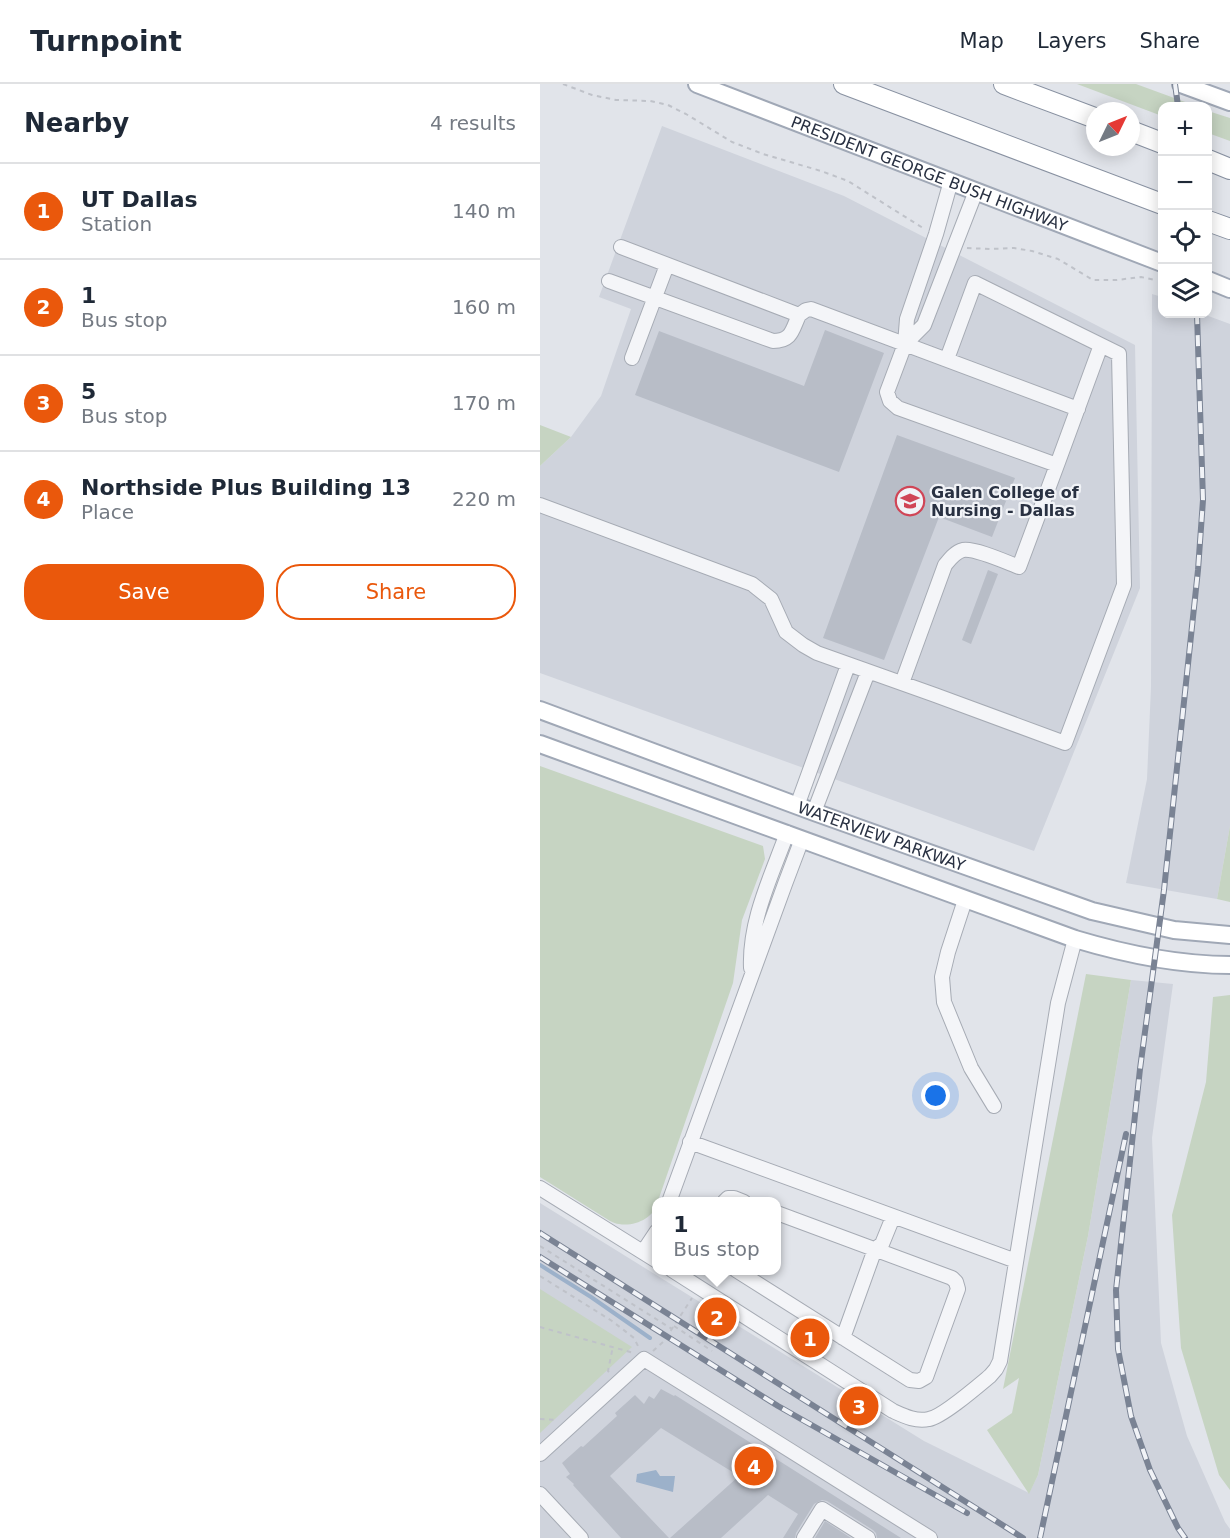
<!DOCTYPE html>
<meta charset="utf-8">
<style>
:root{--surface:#fff;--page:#f6f6f7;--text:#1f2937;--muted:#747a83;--line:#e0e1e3;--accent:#ea580c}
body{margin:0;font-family:"DejaVu Sans",sans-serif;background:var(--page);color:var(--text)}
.controls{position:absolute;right:18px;top:18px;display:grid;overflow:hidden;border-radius:12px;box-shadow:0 3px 15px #0003}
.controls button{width:54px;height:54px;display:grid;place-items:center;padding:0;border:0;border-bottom:2px solid var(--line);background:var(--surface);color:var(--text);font:30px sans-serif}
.compass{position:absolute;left:546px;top:18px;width:54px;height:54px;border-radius:50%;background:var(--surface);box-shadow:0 3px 15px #0003;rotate:47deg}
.you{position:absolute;left:396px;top:1012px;width:21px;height:21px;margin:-15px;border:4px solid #fff;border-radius:50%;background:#1a73e8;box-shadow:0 0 0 9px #1a73e833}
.badge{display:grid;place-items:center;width:39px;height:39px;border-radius:50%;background:var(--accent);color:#fff;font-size:20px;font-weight:700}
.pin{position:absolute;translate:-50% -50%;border:3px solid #fff;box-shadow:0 2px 6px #0006}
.popup{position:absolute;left:112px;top:1113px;width:129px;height:78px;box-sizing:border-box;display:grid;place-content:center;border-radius:12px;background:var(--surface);filter:drop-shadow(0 2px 4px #0005);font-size:20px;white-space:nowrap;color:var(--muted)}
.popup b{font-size:22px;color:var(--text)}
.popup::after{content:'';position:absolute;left:50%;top:100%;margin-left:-12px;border:12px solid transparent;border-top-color:var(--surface)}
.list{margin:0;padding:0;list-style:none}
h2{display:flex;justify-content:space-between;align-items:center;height:78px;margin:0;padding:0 24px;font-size:26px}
h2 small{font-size:20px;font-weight:400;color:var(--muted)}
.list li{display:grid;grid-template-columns:39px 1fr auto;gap:18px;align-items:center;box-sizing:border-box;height:96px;padding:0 24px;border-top:2px solid var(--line)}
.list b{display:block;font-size:22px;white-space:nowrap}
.list p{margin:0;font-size:20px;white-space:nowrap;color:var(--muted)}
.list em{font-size:20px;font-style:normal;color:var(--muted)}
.actions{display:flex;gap:12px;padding:18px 24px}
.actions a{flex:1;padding:14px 0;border:2px solid var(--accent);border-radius:24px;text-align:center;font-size:21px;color:var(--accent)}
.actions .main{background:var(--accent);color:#fff}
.icon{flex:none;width:33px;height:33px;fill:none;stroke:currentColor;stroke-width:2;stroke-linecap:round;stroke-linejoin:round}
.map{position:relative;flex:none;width:690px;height:1454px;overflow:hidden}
header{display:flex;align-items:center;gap:36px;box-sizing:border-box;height:84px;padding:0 30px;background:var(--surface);border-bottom:2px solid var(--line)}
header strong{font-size:28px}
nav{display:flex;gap:33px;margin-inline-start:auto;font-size:21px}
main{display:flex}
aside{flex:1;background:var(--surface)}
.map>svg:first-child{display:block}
</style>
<header>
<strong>Turnpoint</strong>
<nav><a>Map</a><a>Layers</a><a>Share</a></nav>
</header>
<main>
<aside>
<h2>Nearby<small>4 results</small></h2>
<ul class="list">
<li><span class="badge">1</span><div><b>UT Dallas</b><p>Station</p></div><em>140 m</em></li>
<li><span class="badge">2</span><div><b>1</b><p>Bus stop</p></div><em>160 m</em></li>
<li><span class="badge">3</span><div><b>5</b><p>Bus stop</p></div><em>170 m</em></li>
<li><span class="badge">4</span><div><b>Northside Plus Building 13</b><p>Place</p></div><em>220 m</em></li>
</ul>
<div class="actions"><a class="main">Save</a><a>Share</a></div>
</aside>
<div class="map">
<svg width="690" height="1454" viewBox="0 0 690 1454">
<rect width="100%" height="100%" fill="#e1e4ea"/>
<!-- built -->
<path fill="#cfd3dc" d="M122,42l182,70 291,149 5,243 -106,263 -494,-178v-207l31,-29 30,-41 30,-87 -32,-12z
M612,210l10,3v17h41l27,10v502l-13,73 -91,-16 21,-104 4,-92z
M591,896l42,4 -21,154 9,205 26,93 38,86 5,7v9h-690v-335l384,238 105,52 9,-18 50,-239z"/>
<!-- green -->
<path fill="#c6d4c2" d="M537,0h59l60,22h-34v10z
M668,27l22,7v23l-22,-8z
M0,341l31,12 -31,29z
M0,682l223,80 2,13 -23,61 -9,63 -75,218 -1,1c-2,16 -23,25 -38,22 -3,0 -6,-2 -9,-3l-70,-44z
M690,742v76l-13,-3z
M546,890l45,6 -43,256 -50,239 -9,19 -42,-64 25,-17 7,-35 -16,11z
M690,911v495l-11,-15 -38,-127 -9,-133 34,-133 7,-85z
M0,1205l92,58 -92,86z"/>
<!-- water -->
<path fill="#9cb1ca" d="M116,1386l4,6h15l-2,16 -37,-10 1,-8z"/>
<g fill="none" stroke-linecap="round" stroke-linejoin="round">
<!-- stream -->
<path stroke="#9cb1ca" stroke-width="4" d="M0,1181l51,32 59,41"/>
</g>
<!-- building -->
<path fill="#b8bdc7" d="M285,246l59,23 -45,119 -204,-77 24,-64 145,55z
M357,351l118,43 -23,59 -53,-20 -55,143 -61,-22z
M448,486l10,4 -27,70 -9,-4z
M121,1305l13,7 1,-1 226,143h-24l-1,-5 -3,-3 -46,-29 -5,-1 -8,4 -18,29 -1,5h-12l15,-24 -30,-19 -47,43h-51l69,-62 -78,-48 -51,48 59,62h-48l-48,-53 1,-1 -8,-7 4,-3 -8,-11 19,-17 2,1 34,-31 -2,-3 20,-18 9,9 5,-8 5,3z
M285,1437l26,17h-36z"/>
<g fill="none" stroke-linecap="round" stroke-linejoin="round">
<!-- minor casing -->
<g stroke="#a6abb4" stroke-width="16">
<path id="minor" d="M81,163l178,68 7,-5 5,-1 267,100
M69,197l164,60c19,0 19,-11 26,-26
M365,260l19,-19 52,-134
M92,274l35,-93
M517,381l44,-120
M0,421l212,79 19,15 15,33 17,13 14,8 118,42 130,48 59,-158 -5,-231 -144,-71 -28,76
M362,599l43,-118c5,-6 10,-13 18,-15 12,-2 43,12 56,17l38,-102 -159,-57 -8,-7 -3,-9 18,-48 2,-25 29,-85 15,-53
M257,722l51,-141
M274,728l54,-140
M425,816l-17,52 -6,25 2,25 27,66 23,38
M211,884c-2,-47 20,-91 36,-135
M150,1058l326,119
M0,1104l117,73
M129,1118l116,-318 17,-45
M184,1118l4,-4h6l10,4
M103,1168l14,-21
M132,1186l221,141c11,5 23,11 36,8 13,-2 49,-33 61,-43l6,-7 4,-8 58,-358 17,-64
M196,1186l174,110 9,1 7,-4 32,-88 -2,-7 -4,-4 -175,-65
M303,1254l32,-89 7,-5 11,-27
M0,1370l104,-95 286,179
M0,1410l41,44
M264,1454l18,-29 46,29"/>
</g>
<!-- major casing -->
<g stroke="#a0a8b6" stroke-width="20">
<g id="major">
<path id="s1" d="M157,0l465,179"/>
<path d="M641,0l49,18"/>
<path d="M668,196l22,9"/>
<path id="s2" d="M0,626l274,102 278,99 82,19 56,5"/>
<path d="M0,660l535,195c50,15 102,26 155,26"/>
</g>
</g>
<!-- highway casing -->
<g stroke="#8891a1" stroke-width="22">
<path id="highway" d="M304,0l318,120
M464,0l91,34
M591,47l31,12
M668,76l22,9
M668,137l22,8"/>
</g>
<!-- path -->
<path stroke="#bfc2c9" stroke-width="2" stroke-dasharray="4.5 4.5" stroke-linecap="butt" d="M23,0l29,11 24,5 34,1 18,4 18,9 46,28 31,12 58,17 27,10 75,47
M427,164l23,1 24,-1 18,3 26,8 35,21h24l24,-3 14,3
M0,1162l132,83
M0,1192l72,45 22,17 5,10
M134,1242l38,25
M0,1243l94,26
M113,1267l11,-10 28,-43
M69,1288l-1,-1 5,-25
M0,1335l18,1"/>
<!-- minor -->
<use href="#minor" stroke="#f4f5f8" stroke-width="14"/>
<!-- major -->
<use href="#major" stroke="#fff" stroke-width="16"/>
<!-- highway -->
<use href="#highway" stroke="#fff" stroke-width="20"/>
<!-- rail casing -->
<g stroke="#7a8394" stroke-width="6">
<path id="rail" d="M635,0l3,22
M0,1149l483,305
M0,1173l238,149 189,107
M500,1454l86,-404
M645,1454l-7,-10 -28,-58 -19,-54 -13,-67 -2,-59 24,-221 24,-179 34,-320 5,-70 -6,-186"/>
</g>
<!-- rail -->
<use href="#rail" stroke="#f1f3f7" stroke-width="4" stroke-dasharray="11" stroke-linecap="butt"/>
</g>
<!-- icons -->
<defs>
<g id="university-ring" transform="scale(1.5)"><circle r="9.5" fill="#f1f3f7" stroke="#d04556" stroke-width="1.5"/><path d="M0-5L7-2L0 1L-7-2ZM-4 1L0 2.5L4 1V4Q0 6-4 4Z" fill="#d04556"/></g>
</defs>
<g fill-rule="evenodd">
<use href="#university-ring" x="370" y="417"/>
</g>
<g text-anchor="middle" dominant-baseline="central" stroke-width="4.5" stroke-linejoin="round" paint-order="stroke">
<!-- street labels -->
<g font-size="16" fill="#293142" stroke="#f1f3f7">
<text stroke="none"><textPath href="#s1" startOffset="249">PRESIDENT GEORGE BUSH HIGHWAY</textPath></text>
<text stroke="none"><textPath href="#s2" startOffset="364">WATERVIEW PARKWAY</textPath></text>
</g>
<!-- poi labels -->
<g font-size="16" font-weight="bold" fill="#293142" stroke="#f1f3f7" text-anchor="start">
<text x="391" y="408">Galen College of<tspan x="391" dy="18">Nursing - Dallas</tspan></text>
</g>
</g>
</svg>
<div class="controls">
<button>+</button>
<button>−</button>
<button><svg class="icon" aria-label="locate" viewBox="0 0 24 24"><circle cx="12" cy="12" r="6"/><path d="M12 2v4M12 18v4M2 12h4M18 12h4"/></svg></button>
<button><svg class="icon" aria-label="layers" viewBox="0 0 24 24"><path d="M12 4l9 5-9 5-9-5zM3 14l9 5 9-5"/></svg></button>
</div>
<svg class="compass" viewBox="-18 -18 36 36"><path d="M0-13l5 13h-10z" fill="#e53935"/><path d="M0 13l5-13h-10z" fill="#747a83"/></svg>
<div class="you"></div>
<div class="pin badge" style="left:270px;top:1254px">1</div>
<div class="pin badge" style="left:177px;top:1233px">2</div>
<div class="popup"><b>1</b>Bus stop</div>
<div class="pin badge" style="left:319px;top:1322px">3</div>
<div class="pin badge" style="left:214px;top:1382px">4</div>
</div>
</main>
